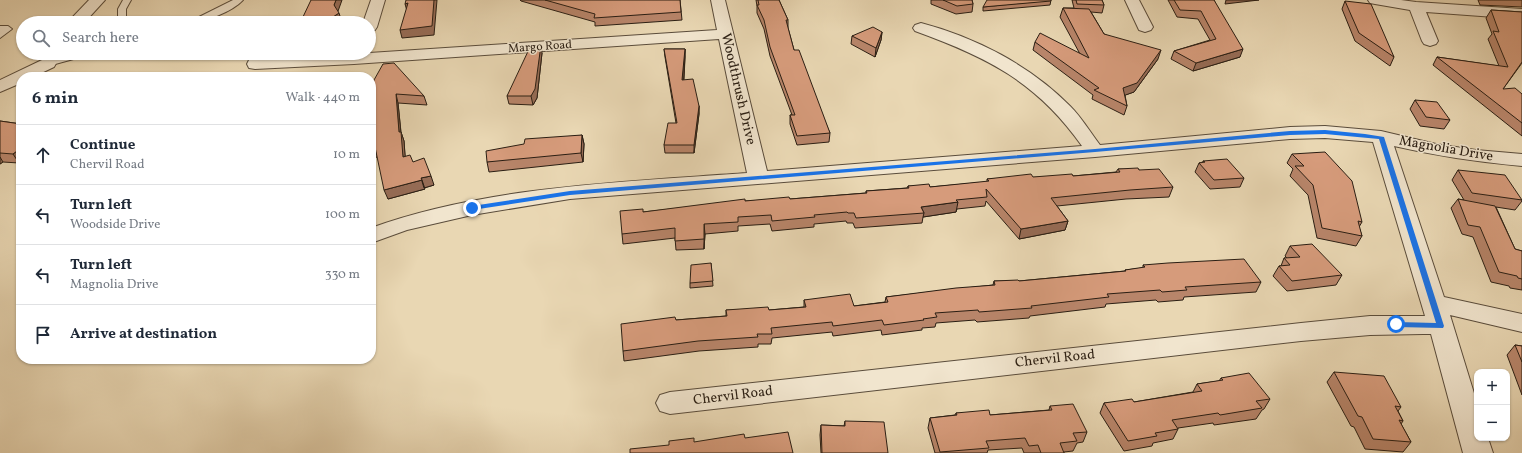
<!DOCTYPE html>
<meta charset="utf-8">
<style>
:root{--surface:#fff;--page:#f6f6f7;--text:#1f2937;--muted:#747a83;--line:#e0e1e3}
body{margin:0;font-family:Vollkorn,serif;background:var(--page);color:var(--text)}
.controls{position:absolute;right:12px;bottom:12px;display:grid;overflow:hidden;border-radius:8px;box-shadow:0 1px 3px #0004}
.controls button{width:36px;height:36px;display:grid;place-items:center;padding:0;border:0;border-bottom:1px solid var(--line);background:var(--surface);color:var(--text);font:20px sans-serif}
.stop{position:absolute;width:12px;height:12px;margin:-9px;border:3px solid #1a73e8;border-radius:50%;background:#fff}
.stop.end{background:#1a73e8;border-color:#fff;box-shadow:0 1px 4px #0008}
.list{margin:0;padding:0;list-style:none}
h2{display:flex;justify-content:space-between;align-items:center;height:52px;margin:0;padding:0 16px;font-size:17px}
h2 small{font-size:13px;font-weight:400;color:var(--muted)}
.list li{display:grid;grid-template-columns:26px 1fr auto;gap:12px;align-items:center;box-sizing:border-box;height:60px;padding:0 16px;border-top:1px solid var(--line)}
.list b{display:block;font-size:15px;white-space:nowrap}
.list p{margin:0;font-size:13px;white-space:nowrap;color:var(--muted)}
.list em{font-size:13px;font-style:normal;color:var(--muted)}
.icon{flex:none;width:22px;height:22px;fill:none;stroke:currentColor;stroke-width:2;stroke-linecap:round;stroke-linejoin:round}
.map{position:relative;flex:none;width:1522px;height:453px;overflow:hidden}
.search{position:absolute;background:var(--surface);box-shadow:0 1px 3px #0004;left:16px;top:16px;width:360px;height:44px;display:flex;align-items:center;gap:10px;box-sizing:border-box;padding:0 14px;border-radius:22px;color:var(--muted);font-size:15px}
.panel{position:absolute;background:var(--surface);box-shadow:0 1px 3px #0004;left:16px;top:72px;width:360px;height:292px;border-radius:16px}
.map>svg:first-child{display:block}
</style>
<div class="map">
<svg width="1522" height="453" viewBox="0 0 1522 453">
<rect width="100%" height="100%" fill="#e9d7b3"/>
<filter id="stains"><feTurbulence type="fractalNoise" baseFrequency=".005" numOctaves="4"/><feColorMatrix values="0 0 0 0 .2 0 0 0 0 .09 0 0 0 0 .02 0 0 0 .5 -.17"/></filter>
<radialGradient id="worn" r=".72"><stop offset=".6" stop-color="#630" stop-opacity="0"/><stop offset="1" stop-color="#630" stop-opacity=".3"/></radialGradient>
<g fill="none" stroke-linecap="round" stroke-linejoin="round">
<!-- service casing -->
<g stroke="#5a4c3b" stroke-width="2">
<path id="service" d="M123,0h8l-5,9v14h-8v-14z
M233,0h10c-11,12 -40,23 -56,23z
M0,26h8l4,3 -12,9z
M75,53h15l-2,2 -40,11 -5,-3 2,-2z"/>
</g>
<!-- minor casing -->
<g stroke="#5a4c3b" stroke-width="2">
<path id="minor" d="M89,0h16l-21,23h-17z
M371,0h14l-8,27 -2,3 -6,2v-9h-6z
M711,0h14l42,171 315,-25c-45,-64 -95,-89 -167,-115l-2,-3 2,-3 6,-2c54,14 110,43 149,83 12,12 20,26 30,39l190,-18 35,-1 56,5 55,13 40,6 46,4v12c-44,-4 -85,-10 -128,-20l50,151 78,17v18l-72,-17 27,88v35h11l5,15h-30l-32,-119h-8l-53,1 -69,6 -631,73 -10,-3 -4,-8 4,-8 10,-3 631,-69 69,-7h55l-52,-174 -48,-4 -35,1 -195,18 -525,42 -98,16 -65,15 -36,13v-15c116,-42 253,-46 376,-55l-28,-134 -365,25 -99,5 -6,-1 -2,-4 2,-4 6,-1 99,-5 363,-24z
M1125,0h14l14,27 -2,3 -6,2 -6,-2z
M1368,0h33l15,2 106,7v10l-96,-7 12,29 -2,3 -6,2 -6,-2 -2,-3 -12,-31 -35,-6 -5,-1z
M46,53h16l-8,14 -21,10h-12v6l-21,9v-12l42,-20z"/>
</g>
<!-- service -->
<use href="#service" fill="#f1e5ce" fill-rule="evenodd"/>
<!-- minor -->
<use href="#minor" fill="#f1e5ce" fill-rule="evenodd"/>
</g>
<!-- wall -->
<path fill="#b8856a" stroke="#2a1e13" d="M520,0h160l2,20 -87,6v-4l-74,-21z
M756,0h23l9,20v8l6,22 36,83 -1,9 -32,3 -7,-21v-9h2l-22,-59 -6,-27 -7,-16v-7z
M931,0h41l1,4 -1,8 -16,2 -25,-10z
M1051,0l-1,5 -67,6v-4z
M1072,0h30l2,5 -2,8 -11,-1 13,22 54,25 -24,33 -9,3 2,11 -3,9 -32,-16 1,-4 -60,-45 2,-8 45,12 -20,-37 3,-9h11z
M1168,0h46l26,57 -47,14 -22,-12 3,-8 36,-11 -12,-21 -21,-2z
M1478,0h44v7l-42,-2z
M1345,1l49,56 -4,9 -35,-25 -13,-32z
M1491,10l31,2v51l-19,26 19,5v42l-89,-71 4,-8 62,9 -11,-27 4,-5 -6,-16z
M882,32l-1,8 -6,17 -24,-13 1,-8z
M664,49h21v8l-1,23 15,26v8l-5,39h-29l-1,-8 12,-22 -11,-66z
M542,53l-5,45 -4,7 -24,-1 -2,-8z
M383,64l41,32 3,9 -29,-2 3,29 3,9 1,16 8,5 21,23 -10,3 1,1 -37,10z
M1415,100l35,20 -6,9 -24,-3 -10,-17z
M0,121l21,3v37l-2,2 -16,-1 -3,2z
M582,135l2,9 -1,18 -94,10 -2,-10z
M1292,154l70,68 -3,5 3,9 -6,10 -39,-8 -9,-43 -18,-19 3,-7 -6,-6z
M1203,161l41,17 -4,9 -30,2 -15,-17 4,-9 4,-1z
M1118,169l21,1 34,17 -4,10 -43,2 -69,7 11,15 -3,9 -46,9 -33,-38 -1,5 -28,3 -1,3 -33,5 -1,6 -67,5 -2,-5h-6l-1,-2 -32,3v3l-42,4 -2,-7 -32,2v5l-33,3 -1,15 -28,1 -1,-12 -52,6 -1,-10 21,-22 102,-11 45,-2 76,-6v-2l41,-3 1,-2 22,1 57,-5v-3l86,-3 43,-4z
M1458,170l64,30v1l-7,9 -19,-3 19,42 7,2v39l-12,-2 -1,-2 -18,-4 -18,-45 -11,-3 -11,-26 7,-9 6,1 -12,-20z
M1290,246l52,29 -6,10 -49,6 -14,-15 6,-10h2l3,-8h3l-2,-2z
M711,263l2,23 -23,2v-5z
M1143,265l118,17 -5,10 -72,5 -1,3 -25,2 -2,-2 -50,4 -1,3 -75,9 -1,2 -52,4 -2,-2 -39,3 -1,4 -13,1v2l-40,5 -1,-5 -48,6 -1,-4 -60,6 -1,6h-13v3l-59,4 -75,10 -1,-10 53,-31 50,-4v-6h43l35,-3v-7l50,6 31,-4 1,-5 107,-12 1,-4h25l106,-10v-1l18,-2z
M1515,345l7,1v49l-15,-40z
M1334,372l67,35 -3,4 5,10 -2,3 10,18 -8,10 -38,-3 -11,-22 -3,-1 -24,-44z
M1221,378l49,21 -6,10 -2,1 -6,9 -42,6 -1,-2 -35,5v1l-5,10 -20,4 -1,3 -28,5 -24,-38 4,-10 30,-1 59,-10 4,-8 22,-3z
M1050,406l37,26 -4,10 -6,1 -4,8 -9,1v1h-40l-2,-5 -34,2 -1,3h-52l-7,-25 2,-10 25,-3 1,-2 34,2 59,-5z
M845,421l43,32h-67l-1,-18 1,-10 23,1z"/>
<!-- shaded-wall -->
<path fill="#966c56" stroke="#2a1e13" d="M336,0h6l-5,14 -3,-9z
M434,0h3l-3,35 -32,3 -2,-8z
M1226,0h33l-34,4z
M408,3l-1,8 -2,-7z
M339,13l3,9 -2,1h-16z
M882,32l-1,8 -6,17 1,-9z
M541,45l1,8 -5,45 -4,7 -2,-9z
M685,49v8l-2,31 -1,-8z
M1243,49l-3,8 -47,14 3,-8z
M1161,50l-3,9 -24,33 -14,5 3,-9z
M396,94l2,9 3,31v-2l3,9 2,26 -3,-10 -4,-25z
M699,106v8l-5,39v-8z
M582,135l2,9 -1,18 -2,-9z
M375,147l3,10 -7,1v-10z
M17,151l4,6v4l-2,2 -6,-9z
M0,157l3,5 -3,2z
M431,176l3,9 -10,3 -3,-10z
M422,180l3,9 -37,10 -4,-9z
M958,202l-2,10 -33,5 1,-4 -3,-6z
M1068,221l-3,9 -46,9 2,-10z
M704,224l1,10 -1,15z"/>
<!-- building -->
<path fill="#d69b7b" stroke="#2a1e13" d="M311,0h25l-2,5 5,8 -15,10h-29l7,-4z
M406,0h28l-2,26 -32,4 8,-27 -3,1z
M545,0h135l1,12 -87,6 1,-4z
M758,0h21l9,20h-2l8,30h5l31,83 -33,3 -7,-21h5l-25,-68 -6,-27 -7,-15h2z
M943,0h29l1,4 -16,2z
M987,0h64v1l-68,6z
M1076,0h26l2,5 -27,-1z
M1174,0h40l29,49 -47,14 -22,-12 42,-12 -15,-28 -21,-1z
M1345,1l26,3 23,53 -35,-24z
M1063,8l26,1 15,25 57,16 -24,33 -14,5 4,18 -33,-16 5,-2 -64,-46 5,-9 49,25z
M1491,10l31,2v50l-19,27 12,-1 7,6v29l-85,-66 71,10 -15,-36 6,1z
M873,27l9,5 -6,16 -24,-12z
M531,45h10l-6,44 -4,7h-24z
M664,49h21l-3,31 11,-1 6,27 -5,39h-30l4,-22h9z
M394,63l30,33 -28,-2 3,38h2l2,25 7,-2 3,7 11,-4 7,18 -10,2 1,2 -38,10 -9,-43 -4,1v-55l3,-13 9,-16z
M1415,100l22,2 13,18 -24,-3z
M0,121l21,3v28l-4,-1 -4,3 -13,-1z
M582,135l-1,18 -94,9 -1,-11 38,-7 1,-5z
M1325,152l27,29 10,41 -4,-1 4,15 -40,-8 -9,-43 -18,-19h9l-12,-12z
M1227,159l17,19 -30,2 -15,-17 6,-1 -2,-1z
M1138,168l1,2 20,-1 14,18 -43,3 -79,8 17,23 -47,8 -35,-40 1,8 -31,3 2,2 -37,5 3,6 -68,5 -2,-5h-6l-1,-1 -33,3 1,2 -43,4 -1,-6 -33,2v5l-34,2v15l-29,2v-13l-53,6 -2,-23 23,-2v3l102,-13v2l44,-4 1,2 77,-6 -1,-2 43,-3 -1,-2 21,-2 1,3 59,-6 -2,-2 44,-5 2,3 39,-3 1,2 47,-4 -2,-3z
M1458,170l47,5 17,25 -50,-7z
M1458,199l37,7 20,43 7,2v28l-4,-1 -1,-2 -18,-4 -19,-45 -12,-2z
M1312,244l30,31 -50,6 -13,-15 11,-1 -6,-7 16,-1 -10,-11z
M1244,259l17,23 -76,5 2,3 -25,2 -2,-2 -53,4 2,3 -78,9 1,2 -53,4 -1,-2 -43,3 2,4 -14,2 1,1 -40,5 -2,-5 -49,6 -1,-4 -61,6 1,6h-15l1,3 -60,4 -75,10 -2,-27 54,-7 1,3 51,-4 -1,-6 42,-3 1,3 37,-3 -2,-7 46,-6 4,12 34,-4 -2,-5 70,-9 39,-3 -1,-4 24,-1 1,1 107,-10 -1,-1 20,-3 -2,-2 25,-2z
M711,263l2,18 -23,2 1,-18z
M1515,345l7,1v16z
M1334,372l50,4 17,31 -6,-1 8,15 -4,-1 12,22 -38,-3 -11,-22 -4,-1z
M1249,373l21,26 -14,2 6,7 -42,7 -2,-2 -46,7 6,9 -23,4 2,3 -29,5 -24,-38 28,-4 2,3 68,-11 -5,-7 26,-4 -2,-2z
M1073,404l14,28 -14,1 4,8 -17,2 4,10h-23l-3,-8 -9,1 -4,-8 -39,3 3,7 -49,4 -10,-34 27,-3 -1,-2 33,-3 1,5 62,-5 -2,-4z
M845,421l39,1 4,31h-66l-1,-28 24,1z
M788,432l5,21h-163v-4l39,-4v-4l25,-3v4l50,-8 1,4z"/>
<!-- route -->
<path fill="#1a73e8" d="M1325,130l40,4 19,3 60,189 -1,2 -47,-1 -4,-3 4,-2 40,1 -57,-184 -54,-5 -35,1 -195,17 -525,43 -98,15 -4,-2 4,-2 98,-15 525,-42 195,-18z"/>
<g text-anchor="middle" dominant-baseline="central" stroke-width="3" stroke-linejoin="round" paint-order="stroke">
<!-- far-street labels -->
<g font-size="12" fill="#2a1e13" stroke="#f1e5ce">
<text transform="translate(540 47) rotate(-4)">Margo Road</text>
</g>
<!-- street labels -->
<g font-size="14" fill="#2a1e13" stroke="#f1e5ce">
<text transform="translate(738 89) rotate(77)">Woodthrush Drive</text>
<text transform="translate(1446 149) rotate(10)">Magnolia Drive</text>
<text transform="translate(1055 359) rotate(-6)">Chervil Road</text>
<text transform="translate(733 396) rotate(-7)">Chervil Road</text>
</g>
</g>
<rect width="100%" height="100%" filter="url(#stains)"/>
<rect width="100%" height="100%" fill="url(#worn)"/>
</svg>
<div class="controls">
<button>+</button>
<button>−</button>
</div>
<div class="stop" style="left:1396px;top:324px"></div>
<div class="stop end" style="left:472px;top:208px"></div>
<div class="search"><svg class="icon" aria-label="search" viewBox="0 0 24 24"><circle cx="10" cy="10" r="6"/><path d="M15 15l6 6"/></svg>Search here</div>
<section class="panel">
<h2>6 min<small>Walk · 440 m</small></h2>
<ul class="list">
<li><svg class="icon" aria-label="ahead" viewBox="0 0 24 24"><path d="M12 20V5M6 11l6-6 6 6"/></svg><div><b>Continue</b><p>Chervil Road</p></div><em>10 m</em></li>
<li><svg class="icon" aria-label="left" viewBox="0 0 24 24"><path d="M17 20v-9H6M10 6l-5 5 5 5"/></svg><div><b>Turn left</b><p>Woodside Drive</p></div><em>100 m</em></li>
<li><svg class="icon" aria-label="left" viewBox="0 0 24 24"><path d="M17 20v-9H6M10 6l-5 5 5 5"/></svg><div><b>Turn left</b><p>Magnolia Drive</p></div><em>330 m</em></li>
<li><svg class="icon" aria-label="arrive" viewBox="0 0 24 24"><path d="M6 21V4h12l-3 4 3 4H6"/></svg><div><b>Arrive at destination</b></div></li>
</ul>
</section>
</div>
